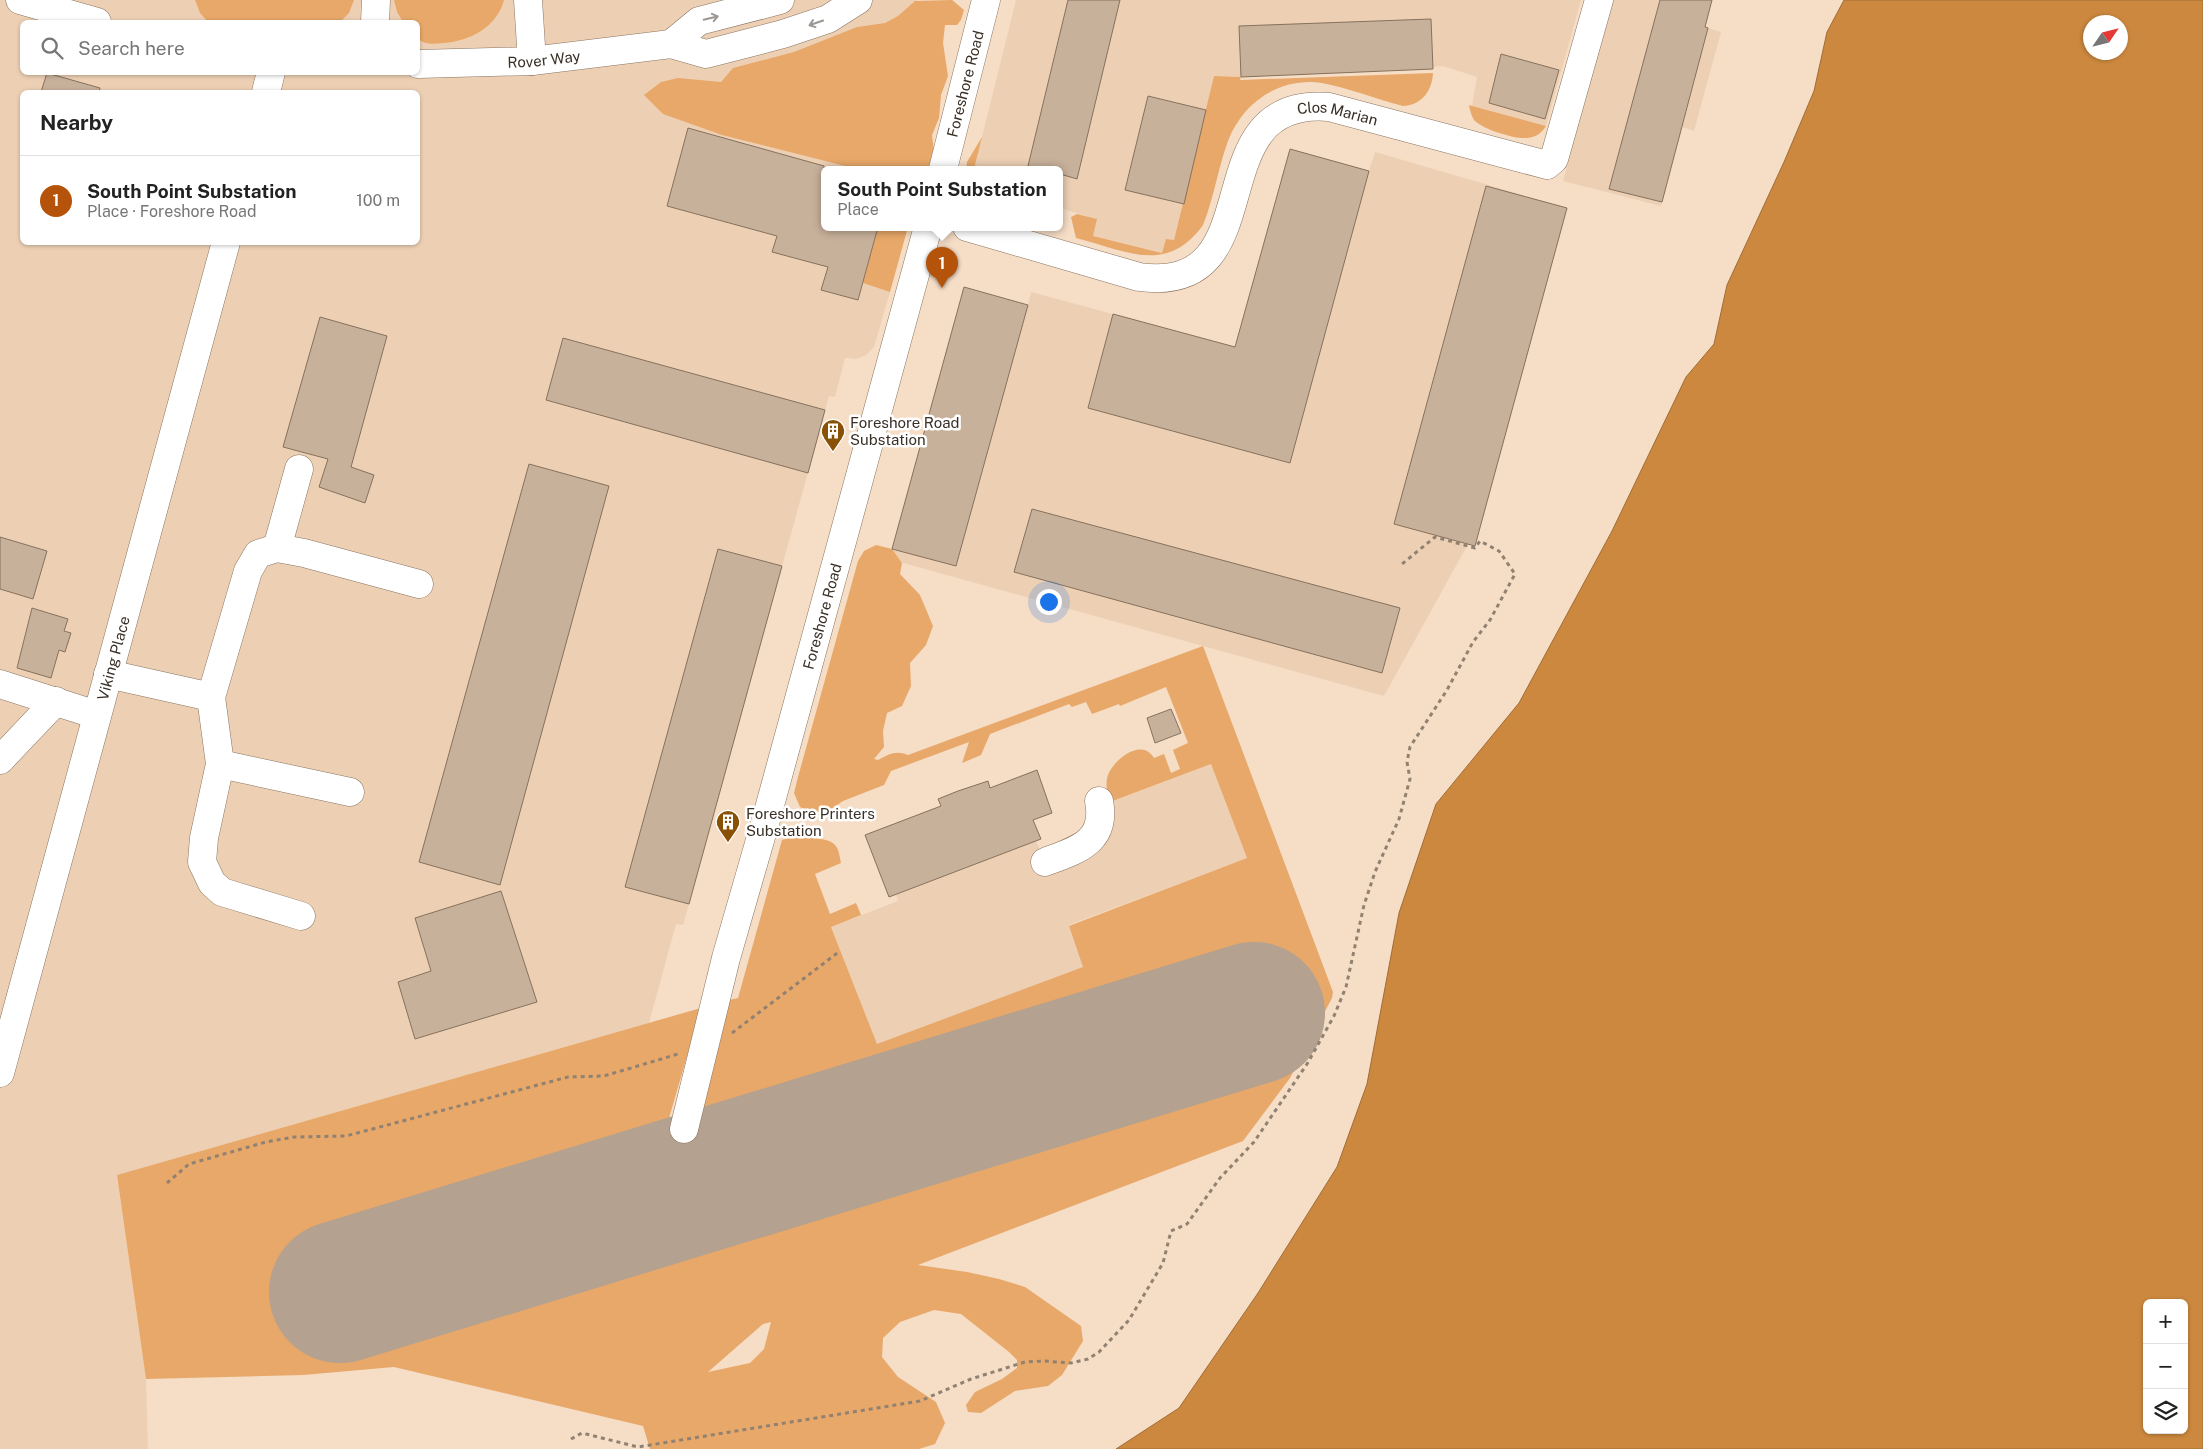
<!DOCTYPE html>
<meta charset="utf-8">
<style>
:root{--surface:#fff;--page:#f2f2f2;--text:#222;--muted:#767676;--line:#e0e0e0;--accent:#b45309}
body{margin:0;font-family:"Public Sans",sans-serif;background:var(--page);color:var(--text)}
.controls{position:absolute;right:15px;bottom:15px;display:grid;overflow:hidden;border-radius:8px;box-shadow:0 1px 4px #0004}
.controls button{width:45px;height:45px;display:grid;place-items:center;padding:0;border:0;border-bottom:1px solid var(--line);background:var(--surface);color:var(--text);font:25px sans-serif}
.compass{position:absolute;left:2083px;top:15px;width:45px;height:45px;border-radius:50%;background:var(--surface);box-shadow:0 1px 4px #0004;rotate:55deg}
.you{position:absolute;left:1048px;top:601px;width:18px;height:18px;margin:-12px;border:4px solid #fff;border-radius:50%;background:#1a73e8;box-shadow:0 0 0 8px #1a73e833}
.badge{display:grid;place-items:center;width:32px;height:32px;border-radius:50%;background:var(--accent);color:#fff;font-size:16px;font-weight:700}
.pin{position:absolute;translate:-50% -41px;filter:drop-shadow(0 1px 2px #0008)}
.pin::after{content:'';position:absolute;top:26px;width:18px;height:15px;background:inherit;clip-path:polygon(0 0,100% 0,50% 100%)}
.popup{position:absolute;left:821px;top:166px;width:242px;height:65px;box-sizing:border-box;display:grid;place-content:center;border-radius:8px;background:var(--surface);filter:drop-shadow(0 1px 4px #0005);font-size:16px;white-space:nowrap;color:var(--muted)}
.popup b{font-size:19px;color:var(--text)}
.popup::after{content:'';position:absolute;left:50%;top:100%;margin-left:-10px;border:10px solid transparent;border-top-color:var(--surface)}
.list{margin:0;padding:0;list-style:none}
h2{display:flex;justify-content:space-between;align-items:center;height:65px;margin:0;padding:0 20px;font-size:21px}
h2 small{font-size:16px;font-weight:400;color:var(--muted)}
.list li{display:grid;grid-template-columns:32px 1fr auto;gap:15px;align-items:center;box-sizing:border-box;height:90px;padding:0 20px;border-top:1px solid var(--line)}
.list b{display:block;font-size:19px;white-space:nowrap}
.list p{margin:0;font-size:16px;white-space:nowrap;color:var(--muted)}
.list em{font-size:16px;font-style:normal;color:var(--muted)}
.icon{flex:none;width:28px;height:28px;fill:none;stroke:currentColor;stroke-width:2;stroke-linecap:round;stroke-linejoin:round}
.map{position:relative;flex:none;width:2203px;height:1449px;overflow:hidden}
.search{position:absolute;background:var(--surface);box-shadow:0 1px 4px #0004;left:20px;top:20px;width:400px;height:55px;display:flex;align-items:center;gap:12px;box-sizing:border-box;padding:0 18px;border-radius:8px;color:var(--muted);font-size:19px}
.panel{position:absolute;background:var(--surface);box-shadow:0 1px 4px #0004;left:20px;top:90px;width:400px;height:155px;border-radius:8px}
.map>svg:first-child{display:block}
</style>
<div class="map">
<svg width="2203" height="1449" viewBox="0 0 2203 1449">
<rect width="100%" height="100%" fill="#f5ddc6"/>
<!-- built -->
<path fill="#edd0b4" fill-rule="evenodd" d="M0,0h917l10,21 -17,148h-86v58h54l-15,56 27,9 -16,55 -8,8 -10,4 -11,-1 -10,39 -6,-1 -140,508 -6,21 -7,-1 -27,99 -532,152 29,204 2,70h-148zM22,22h396v50h-396zM22,92h396v150h-396z
M1016,0h565l-35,126 -74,-20 5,-29 -34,-11 -10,1v2l-192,8 -27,-1 -40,164 -8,-1 -3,14 -70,-17 3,-17 -36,-11v-39h-86z
M1612,0h100l-7,27 16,5 -27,99 -12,-4 -21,79 -98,-25z
M1290,149l79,22 6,-19 192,56 -92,338 -7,-2 -84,152 -495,-137 75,-272 64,18 3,-13 204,55z
M1211,764l36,94 -178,67 15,42 -207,78 -46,-118 67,-26 -2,-7 140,-53 4,10 37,-14 34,-35z"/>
<!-- green -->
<path fill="#e8a869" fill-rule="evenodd" d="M195,0h159l-5,13 -9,9h-132l-8,-9z
M394,0h110c-7,27 -34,41 -60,43 -11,1 -18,2 -26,-4v-17h-15l-6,-10z
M952,0l12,10 -3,10 -4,5h-12l-2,18 5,33 -7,19 -2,23 -7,17 2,17 -3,17h-74l-135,-34 -59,-21 -19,-19 17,-13 17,-4 43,4 12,-14 61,-16 63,-25 28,-4 13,-7 17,-15z
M1433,73c-1,18 -11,32 -30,33 -27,-7 -54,-18 -81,-23 -42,-6 -79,19 -94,58 -10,27 -14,57 -25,84 -37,51 -78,25 -127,13l-5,-21 6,-3 20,5 -4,17 69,17 4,-14 8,1 40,-164 27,1 -1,3z
M1469,105l3,1 74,20c-4,7 -11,12 -20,12 -12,1 -44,-9 -52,-18 -3,-5 -4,-10 -5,-15z
M982,137l-8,32h-8l1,-7z
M878,227h30l-18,65 -27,-9z
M876,545l16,4 10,14 -2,11 20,21 13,31 -7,19 -16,18 1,23 -9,20 -15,7 -4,18 1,16 -10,12 4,1c11,-6 18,-10 30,-5l295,-109 130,346 -1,6 -42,80 -47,63 -325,124 49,7 32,7 26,8 56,39 2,15 -21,34 -14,11 -33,5 -34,22 -13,-1 -2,-7 9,-13 27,-13 15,-11v-8l-8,-8 -48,-38 -27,-4 -34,12 -17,16 -1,19 16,20 38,25 9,21 -10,21 -16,5h-269l-7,-23 -249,-59 -91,8 -157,4 -29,-204 584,-167 -34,117 33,-10 29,-115 9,-2 44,-158c9,-4 47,-4 53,5 4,4 5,13 6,18l-26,11 15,40 26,-11 5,12 -30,12 46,117 206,-77 -14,-41 178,-68 -36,-94 -101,38c-3,-9 -5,-18 -2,-27 6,-16 34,-38 46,-17l10,-4 7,19 9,-4 -7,-19 15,-7 -22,-56 -46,19 -1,-2 -27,10 -6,-12 -14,5 -3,-3 -79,30 -9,21 -19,8 7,-21 -78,29 -7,14 -41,16 -15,10 -16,1 -12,-5 -6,-14 4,-16 60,-216 6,-10zM771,1322l-7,27 -14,14 -42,9 55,-48z"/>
<!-- water -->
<path fill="#cc883e" stroke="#a06d37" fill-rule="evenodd" d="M1844,0h359v1449h-1087l63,-41 79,-115 79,-126 30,-83 32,-171 37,-109 83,-101 93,-172 74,-154 28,-33 13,-59 57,-123 30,-71 13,-59zM2090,22h30v30h-30zM2147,1303h37v127h-37z"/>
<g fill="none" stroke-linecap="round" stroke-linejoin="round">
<!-- runway -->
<path stroke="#b4a18f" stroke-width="142" d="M340,1292l914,-279"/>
</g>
<!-- building -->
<path fill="#c8b19b" stroke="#86715c" d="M1068,0h52l-43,179 -17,-5v-5h-21l-11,-3z
M1660,0h52l-7,27 3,1 -46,174 -53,-13z
M1431,19l2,50 -192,8 -2,-51z
M1501,54l58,16 -14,49 -56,-16z
M47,73l53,15 -1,4h-58z
M1148,96l58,14 -22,94 -59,-14z
M688,128l136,38v61h54l-20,73 -37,-10 7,-23 -56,-15 5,-16 -110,-30z
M1290,149l79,22 -79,292 -202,-55 25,-94 122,33z
M1486,186l81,22 -92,338 -81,-22z
M964,287l64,18 -72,261 -64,-17z
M320,317l67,19 -36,131 23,8 -9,28 -46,-16 9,-28 -45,-12z
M563,338l262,72 -17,63 -262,-73z
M529,464l80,22 -109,399 -81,-23z
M1032,509l368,99 -18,65 -368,-101z
M0,537l47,14 -14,48 -33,-10z
M718,549l64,17 -93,338 -64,-17z
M32,608l36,11 -4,12 7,2 -6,19 -6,-2 -8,28 -34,-10z
M1171,709l10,24 -26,10 -8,-25z
M1037,770l15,43 -19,7 8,19 -152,58 -24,-62 76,-29 -3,-7 20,-8 30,-10 2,7z
M501,891l36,111 -122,37 -17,-57 33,-11 -16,-53z"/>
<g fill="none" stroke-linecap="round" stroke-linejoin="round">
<!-- minor casing -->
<g stroke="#8a7460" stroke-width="29">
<g id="minor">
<path d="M20,0l77,22"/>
<path d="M528,0l4,61"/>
<path d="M375,22l1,-22"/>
<path d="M671,44l28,-23 81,-21"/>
<path id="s1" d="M418,64l114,-3 139,-17 35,10 77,-20 45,-15 30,-19"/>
<path d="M266,92l5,-20"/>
<path id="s2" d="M943,169l43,-169"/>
<path id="s3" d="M967,227l172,50c139,19 53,-181 190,-170l218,58 7,-6 45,-159"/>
<path d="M277,548l22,-79"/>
<path d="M108,674l103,23 37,-126 10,-17 19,-6 27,5 115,31"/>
<path d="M0,684l97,31"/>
<path d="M211,697l9,67 -16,74 -2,24 10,21 10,9 79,24"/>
<path d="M0,760l56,-59"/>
<path d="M220,764l130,28"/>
<path d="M1045,862c32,-12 62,-20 54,-61"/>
<path id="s4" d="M0,1073l226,-831"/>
<path id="s5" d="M684,1129l42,-171 41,-142 161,-589"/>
</g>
</g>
<!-- path -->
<path stroke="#918171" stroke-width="3" stroke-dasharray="4 4" stroke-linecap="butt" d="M732,1033l108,-82
M167,1183l22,-19 77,-22 28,-5 52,-1 222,-59 36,-1 74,-22
M571,1439l11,-6 56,14 282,-46 51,-22 54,-17 19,-1 27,2 17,-4 11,-7 30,-32 34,-57 8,-32 16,-7 33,-46 34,-36 53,-78 27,-48 12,-29 18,-82 11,-33 24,-53 11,-40 -3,-17 3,-15 37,-57 26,-48 17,-22 25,-46 -16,-23 -19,-10 -5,7 -40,-11 -33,27"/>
<!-- minor -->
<use href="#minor" stroke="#fff" stroke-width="28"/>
</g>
<!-- one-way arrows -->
<defs><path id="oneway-shaft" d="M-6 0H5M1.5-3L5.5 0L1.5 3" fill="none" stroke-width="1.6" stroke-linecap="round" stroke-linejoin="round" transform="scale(1.25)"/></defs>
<g stroke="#9c9792">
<use href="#oneway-shaft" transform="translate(711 18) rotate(-14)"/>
<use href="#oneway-shaft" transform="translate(816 23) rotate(161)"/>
</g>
<!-- icons -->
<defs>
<g id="building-pin" transform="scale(1.25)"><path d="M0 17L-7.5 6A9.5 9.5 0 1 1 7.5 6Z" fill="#895105" stroke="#fff"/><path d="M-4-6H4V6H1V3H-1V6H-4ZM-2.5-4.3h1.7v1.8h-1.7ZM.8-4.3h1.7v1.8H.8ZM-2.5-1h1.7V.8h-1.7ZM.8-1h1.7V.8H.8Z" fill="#fff"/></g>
</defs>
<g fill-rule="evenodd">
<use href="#building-pin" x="833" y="431"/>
<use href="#building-pin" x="728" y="822"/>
</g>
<g text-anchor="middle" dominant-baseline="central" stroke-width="5" stroke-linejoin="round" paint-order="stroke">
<!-- street labels -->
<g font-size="15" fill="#382f26" stroke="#fff">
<text stroke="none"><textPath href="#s1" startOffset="126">Rover Way</textPath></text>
<text stroke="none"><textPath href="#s2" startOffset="88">Foreshore Road</textPath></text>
<text stroke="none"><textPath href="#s3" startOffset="476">Clos Marian</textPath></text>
<text stroke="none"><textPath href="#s5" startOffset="531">Foreshore Road</textPath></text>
<text stroke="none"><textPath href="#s4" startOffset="430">Viking Place</textPath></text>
</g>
<!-- poi labels -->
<g font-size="15" fill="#382f26" stroke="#fff" text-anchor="start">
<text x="850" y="422">Foreshore Road<tspan x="850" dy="17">Substation</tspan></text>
<text x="746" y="813">Foreshore Printers<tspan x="746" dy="17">Substation</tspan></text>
</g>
</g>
</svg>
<div class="controls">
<button>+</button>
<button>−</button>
<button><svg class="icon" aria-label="layers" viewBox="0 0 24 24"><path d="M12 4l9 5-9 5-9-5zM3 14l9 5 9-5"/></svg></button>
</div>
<svg class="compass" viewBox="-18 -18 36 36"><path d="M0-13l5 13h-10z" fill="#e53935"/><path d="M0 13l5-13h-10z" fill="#767676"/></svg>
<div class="you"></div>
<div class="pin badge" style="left:942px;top:288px">1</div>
<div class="popup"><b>South Point Substation</b>Place</div>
<div class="search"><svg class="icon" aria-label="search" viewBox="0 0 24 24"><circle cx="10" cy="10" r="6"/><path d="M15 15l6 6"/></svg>Search here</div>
<section class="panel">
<h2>Nearby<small></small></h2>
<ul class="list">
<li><span class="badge">1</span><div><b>South Point Substation</b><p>Place · Foreshore Road</p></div><em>100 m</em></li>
</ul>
</section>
</div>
